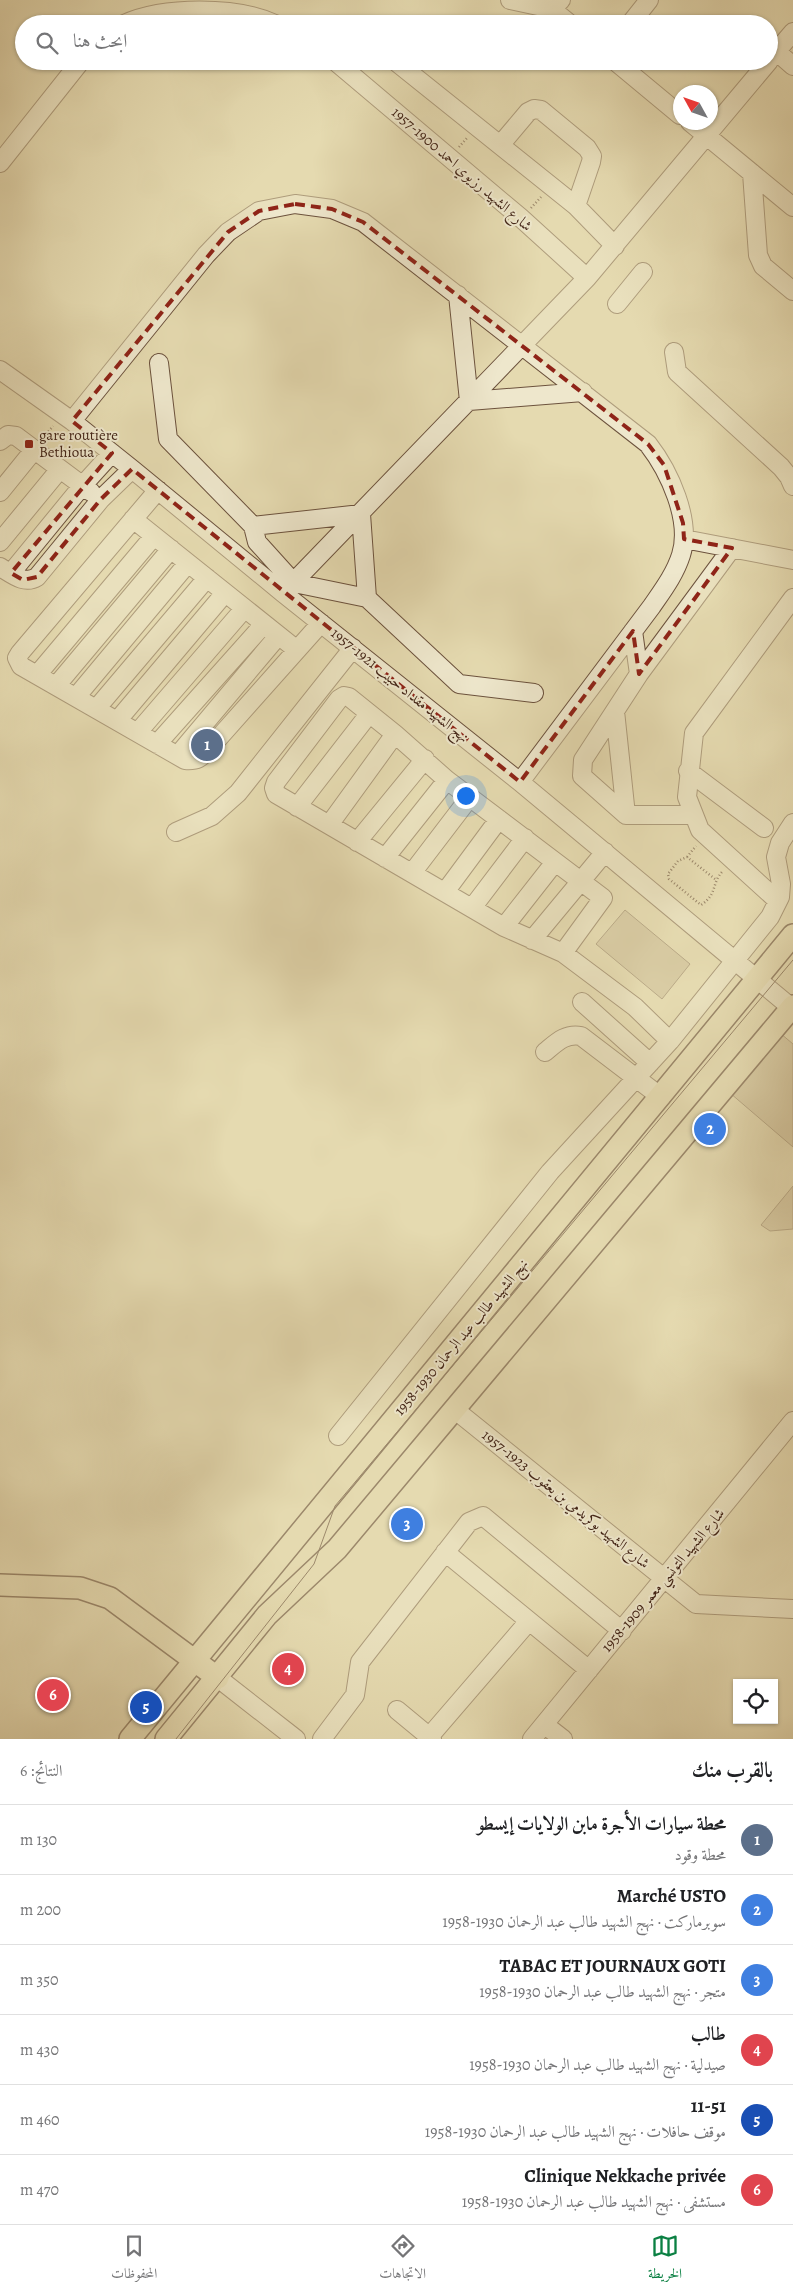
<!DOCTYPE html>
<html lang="ar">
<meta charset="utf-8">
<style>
:root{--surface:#fff;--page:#f2f2f2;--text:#202124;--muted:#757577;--line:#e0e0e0;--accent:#0b8043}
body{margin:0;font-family:Alegreya,Amiri,serif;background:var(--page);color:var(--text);direction:rtl}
.controls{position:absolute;right:15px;bottom:15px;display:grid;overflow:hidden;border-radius:0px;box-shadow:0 1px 4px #0004}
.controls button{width:45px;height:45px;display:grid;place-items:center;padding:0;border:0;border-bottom:1px solid var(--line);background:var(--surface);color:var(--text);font:25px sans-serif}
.compass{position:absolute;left:673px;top:85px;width:45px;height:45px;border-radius:50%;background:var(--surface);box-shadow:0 1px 4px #0004;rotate:310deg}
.you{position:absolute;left:465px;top:795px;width:18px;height:18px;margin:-12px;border:4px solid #fff;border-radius:50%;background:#1a73e8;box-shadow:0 0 0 8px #1a73e833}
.badge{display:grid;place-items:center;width:32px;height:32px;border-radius:50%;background:var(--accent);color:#fff;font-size:16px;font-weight:700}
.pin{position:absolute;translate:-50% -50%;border:2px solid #fff;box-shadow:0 1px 5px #0006}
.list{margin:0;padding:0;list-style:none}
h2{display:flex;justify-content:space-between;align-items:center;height:65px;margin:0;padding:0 20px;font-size:21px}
h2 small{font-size:16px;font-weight:400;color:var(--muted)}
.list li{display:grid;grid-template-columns:32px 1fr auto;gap:15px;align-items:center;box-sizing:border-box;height:70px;padding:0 20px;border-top:1px solid var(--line)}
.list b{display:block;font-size:19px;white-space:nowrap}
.list p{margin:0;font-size:16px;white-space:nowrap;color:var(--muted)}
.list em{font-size:16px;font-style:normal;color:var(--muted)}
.icon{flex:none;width:28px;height:28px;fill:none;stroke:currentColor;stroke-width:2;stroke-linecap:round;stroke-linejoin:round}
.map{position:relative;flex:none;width:793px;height:1739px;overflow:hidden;direction:ltr}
.search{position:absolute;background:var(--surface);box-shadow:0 1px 4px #0004;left:15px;right:15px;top:15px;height:55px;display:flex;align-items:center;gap:12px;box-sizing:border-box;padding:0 18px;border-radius:28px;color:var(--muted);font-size:19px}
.sheet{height:485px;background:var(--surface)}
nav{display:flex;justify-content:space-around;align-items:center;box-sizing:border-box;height:70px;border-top:1px solid var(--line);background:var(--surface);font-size:14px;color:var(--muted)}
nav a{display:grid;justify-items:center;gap:2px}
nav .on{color:var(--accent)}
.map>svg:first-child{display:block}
</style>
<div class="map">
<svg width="793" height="1739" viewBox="0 0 793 1739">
<rect width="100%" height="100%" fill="#e5dab0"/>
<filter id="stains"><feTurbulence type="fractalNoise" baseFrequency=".004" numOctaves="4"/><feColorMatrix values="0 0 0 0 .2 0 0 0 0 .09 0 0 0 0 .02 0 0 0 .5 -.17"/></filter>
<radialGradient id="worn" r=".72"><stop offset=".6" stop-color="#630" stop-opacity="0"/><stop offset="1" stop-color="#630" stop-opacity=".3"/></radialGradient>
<!-- green -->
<path fill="#c9bb96" stroke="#867056" d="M625,910l65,54 -28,35 -66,-55z
M780,1033l13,11v103l-63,-54z
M793,1186v43l-23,2 -9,-6z"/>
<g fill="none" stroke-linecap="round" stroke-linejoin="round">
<!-- minor casing -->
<g stroke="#6c523d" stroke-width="20">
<path id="minor" d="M510,0l42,9 9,-9
M543,2l27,22
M124,24c40,-18 112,-18 151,0
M630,24l19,-24
M777,52l16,14
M769,60l24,-28
M335,61l186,157 66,60
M395,61l181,145 39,40
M615,61l65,54
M690,122l103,85
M501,144l27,-32 6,-3 7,1 46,38 5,8 -1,6 -15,44
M0,163l81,-102
M752,173l6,82 5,11 30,25
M458,295l11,106 114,-9
M617,304l26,-32
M674,352l3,20 104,95 8,10 4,9
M159,363l9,76 85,87 108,-12 6,84
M0,370l72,51 60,48 151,124 237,189 273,227
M72,421l134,-166 22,-23 31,-21 36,-7 37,5 31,13 285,222c21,27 44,76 33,111 -6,19 -18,35 -29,51l-132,176
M0,441l8,-6 8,1 75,56
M158,490l-138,163 -3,5 4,8 164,94c12,1 16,-2 23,-10l113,-127
M0,492l34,-42
M133,519l164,131
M253,526l4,16 37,41 73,15 92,86 75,9
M684,539l109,21
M0,542l60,-73
M0,567c12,7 24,18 37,10l64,-78 31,-30
M11,573l72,-88 29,-32
M283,593l304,-315 182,-217
M633,631l6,43 -56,86 -1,16 44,39h66
M639,674l93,-126
M37,675l117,-139
M56,686l115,-137
M76,697l112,-134
M96,709l111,-131
M615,711l11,104
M117,721l108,-128
M138,732l106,-123
M157,744l107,-120
M178,755l100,-119
M688,771l76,57
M297,807l72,-93
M329,825l66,-91
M176,832l36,-16 26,-23 115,-145
M357,842l68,-83
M385,858l62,-78
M412,873l58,-76
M445,892l54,-73
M778,901l-78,-71 -13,-33 7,-64 99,-135
M472,908l53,-70
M504,927l51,-65
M532,940l73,-88
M563,953l40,-55 -156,-118 -52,-46 -46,-37 -5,-1 -5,3 -63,83 -2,6 2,6 228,133 59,26 72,54 35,34
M582,1002l68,61
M545,1052c11,-9 20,-19 36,-16l80,61
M454,1409l242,195 97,5
M338,1436l212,-264 120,-131 100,-124 10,-20 1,-13 -5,-27 4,-14 13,-20
M445,1552l144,118
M218,1678l78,61
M397,1710l35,29
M545,1725l18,14
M429,1737l100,-116
M322,1739l33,-44 5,-33 109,-140 14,-6 139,115
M532,1739l261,-318"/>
</g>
<!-- major casing -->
<g stroke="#432517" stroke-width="24">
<path id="major" d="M0,1585l80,3 30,10 108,80
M130,1739l663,-804
M166,1739l101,-124 70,-66 456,-543"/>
</g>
<!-- path -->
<path stroke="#432517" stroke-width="2.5" stroke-dasharray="1 2.5" stroke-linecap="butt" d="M459,147l8,-9
M531,208l10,-11
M44,437l9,-11
M687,857l9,-11
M715,879l-28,-22 -9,4 -10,13 1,5 32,26c17,-11 10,-22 22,-34"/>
<!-- minor -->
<use href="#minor" stroke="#eee7cc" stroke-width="18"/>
<!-- major -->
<use href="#major" stroke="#e5dab0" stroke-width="21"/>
<!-- tram -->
<path stroke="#432517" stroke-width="1" d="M176,1739l138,-175 21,-58 458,-546"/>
</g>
<!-- marked area -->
<path d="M0 0H793V1739H0ZM295,204l37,5 31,13 285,222 16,21 19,58 1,16 48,9 -93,126 -6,-43 -113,151 -388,-313 -31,30 -64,78 -14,3 -12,-7 101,-120 -40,-32 156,-189 31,-21z" fill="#e5dab0" fill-opacity=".55" fill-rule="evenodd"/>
<path fill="none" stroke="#8f2418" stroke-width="4" stroke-dasharray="10 6" stroke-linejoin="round" d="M295,204l37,5 31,13 285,222 16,21 19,58 1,16 48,9 -93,126 -6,-43 -113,151 -388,-313 -31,30 -64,78 -14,3 -12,-7 101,-120 -40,-32 156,-189 31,-21z"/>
<!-- markers -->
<rect fill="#8f2418" stroke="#eee7cc" stroke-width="2" x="24" y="439" width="10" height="10" rx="2.5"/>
<g text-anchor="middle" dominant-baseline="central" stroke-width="4" stroke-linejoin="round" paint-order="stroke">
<!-- street labels -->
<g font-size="15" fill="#432517" stroke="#eee7cc">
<text transform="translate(462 169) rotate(41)">شارع الشهيد رزيوي احمد 1900-1957</text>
<text transform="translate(400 685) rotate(39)">نهج الشهيد مقداد حبيب 1921-1957</text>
<text transform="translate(461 1337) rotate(-50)">نهج الشهيد طالب عبد الرحمان 1930-1958</text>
<text transform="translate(566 1499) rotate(39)">شارع الشهيد بوكريدمي بن يعقوب 1923-1957</text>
<text transform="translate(663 1580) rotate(-50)">شارع الشهيد التونسي معمر 1909-1958</text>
</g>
<!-- poi labels -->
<g font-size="15" fill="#432517" stroke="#eee7cc" text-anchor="start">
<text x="39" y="435">gare routière<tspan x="39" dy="17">Bethioua</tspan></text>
</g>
</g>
<rect width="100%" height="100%" filter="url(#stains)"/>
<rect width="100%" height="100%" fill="url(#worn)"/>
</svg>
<div class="controls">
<button><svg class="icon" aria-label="locate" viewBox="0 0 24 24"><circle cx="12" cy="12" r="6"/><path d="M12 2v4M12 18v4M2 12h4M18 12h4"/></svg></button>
</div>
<svg class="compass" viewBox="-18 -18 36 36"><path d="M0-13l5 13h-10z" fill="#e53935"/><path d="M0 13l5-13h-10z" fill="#757577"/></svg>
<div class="you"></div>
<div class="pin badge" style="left:207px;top:745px;background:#5c6f8a">1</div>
<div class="pin badge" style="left:710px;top:1129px;background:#3f7fe0">2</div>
<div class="pin badge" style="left:407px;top:1524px;background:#3f7fe0">3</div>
<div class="pin badge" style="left:288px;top:1669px;background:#e0444e">4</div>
<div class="pin badge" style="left:146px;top:1707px;background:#1a4fb4">5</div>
<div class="pin badge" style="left:53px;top:1695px;background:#e0444e">6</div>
<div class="search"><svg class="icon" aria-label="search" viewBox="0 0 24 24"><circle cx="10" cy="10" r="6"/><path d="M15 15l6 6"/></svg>ابحث هنا</div>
</div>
<section class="sheet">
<h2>بالقرب منك<small>النتائج: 6</small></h2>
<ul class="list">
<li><span class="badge" style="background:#5c6f8a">1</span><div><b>محطة سيارات الأجرة مابن الولايات إيسطو</b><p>محطة وقود</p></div><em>130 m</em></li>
<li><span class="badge" style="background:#3f7fe0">2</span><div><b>Marché USTO</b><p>سوبرماركت · نهج الشهيد طالب عبد الرحمان 1930-1958</p></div><em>200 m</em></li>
<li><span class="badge" style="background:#3f7fe0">3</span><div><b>TABAC ET JOURNAUX GOTI</b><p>متجر · نهج الشهيد طالب عبد الرحمان 1930-1958</p></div><em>350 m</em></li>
<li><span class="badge" style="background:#e0444e">4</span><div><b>طالب</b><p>صيدلية · نهج الشهيد طالب عبد الرحمان 1930-1958</p></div><em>430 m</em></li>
<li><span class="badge" style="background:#1a4fb4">5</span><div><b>11-51</b><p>موقف حافلات · نهج الشهيد طالب عبد الرحمان 1930-1958</p></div><em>460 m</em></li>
<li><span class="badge" style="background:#e0444e">6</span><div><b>Clinique Nekkache privée</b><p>مستشفى · نهج الشهيد طالب عبد الرحمان 1930-1958</p></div><em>470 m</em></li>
</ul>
</section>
<nav>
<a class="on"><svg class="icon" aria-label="map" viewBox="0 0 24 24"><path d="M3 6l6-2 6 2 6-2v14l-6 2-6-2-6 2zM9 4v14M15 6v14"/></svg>الخريطة</a>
<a><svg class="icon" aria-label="directions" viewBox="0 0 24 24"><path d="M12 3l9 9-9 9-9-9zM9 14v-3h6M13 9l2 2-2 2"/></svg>الاتجاهات</a>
<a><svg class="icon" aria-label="saved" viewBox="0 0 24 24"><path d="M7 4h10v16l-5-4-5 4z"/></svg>المحفوظات</a>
</nav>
